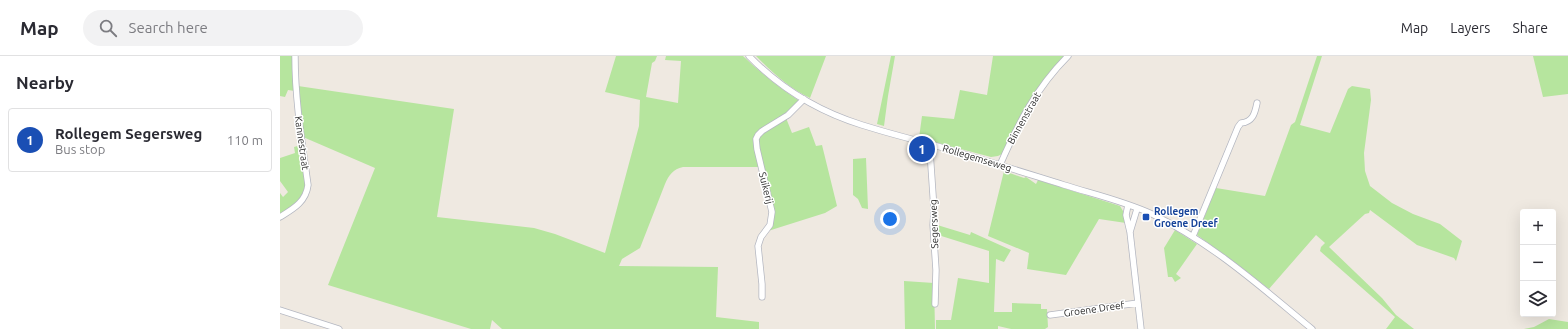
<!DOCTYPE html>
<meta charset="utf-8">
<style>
:root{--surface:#fff;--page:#f2f2f3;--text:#2b2b33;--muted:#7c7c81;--line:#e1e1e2;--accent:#0f766e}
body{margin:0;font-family:Ubuntu,sans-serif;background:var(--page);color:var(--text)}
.controls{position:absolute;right:12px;bottom:12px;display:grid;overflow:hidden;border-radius:4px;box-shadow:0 4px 16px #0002}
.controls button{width:36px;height:36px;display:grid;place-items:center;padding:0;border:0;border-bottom:1px solid var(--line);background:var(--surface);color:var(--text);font:20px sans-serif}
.you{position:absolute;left:610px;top:163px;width:14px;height:14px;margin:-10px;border:3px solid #fff;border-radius:50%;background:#1a73e8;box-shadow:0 0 0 6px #1a73e833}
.badge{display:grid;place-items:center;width:26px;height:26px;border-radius:50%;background:var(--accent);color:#fff;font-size:13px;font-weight:700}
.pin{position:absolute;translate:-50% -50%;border:2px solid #fff;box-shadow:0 1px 4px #0006}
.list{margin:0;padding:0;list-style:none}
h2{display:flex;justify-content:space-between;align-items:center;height:52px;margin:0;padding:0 16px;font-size:17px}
h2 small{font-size:13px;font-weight:400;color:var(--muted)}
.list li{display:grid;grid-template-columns:26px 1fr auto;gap:12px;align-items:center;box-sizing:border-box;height:64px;margin:0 8px 8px;padding:0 8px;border:1px solid var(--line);border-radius:4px}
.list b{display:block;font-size:15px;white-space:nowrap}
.list p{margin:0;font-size:13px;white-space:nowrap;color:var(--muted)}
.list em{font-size:13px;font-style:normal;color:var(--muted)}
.icon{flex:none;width:22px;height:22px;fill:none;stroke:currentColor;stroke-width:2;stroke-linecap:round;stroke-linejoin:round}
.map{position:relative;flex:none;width:1288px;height:273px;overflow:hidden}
header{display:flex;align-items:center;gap:24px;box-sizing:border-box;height:56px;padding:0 20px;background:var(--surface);border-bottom:1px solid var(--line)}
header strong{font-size:19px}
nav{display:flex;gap:22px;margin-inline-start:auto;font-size:14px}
.search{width:280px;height:36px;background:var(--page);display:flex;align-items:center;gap:10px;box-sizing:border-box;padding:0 14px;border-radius:22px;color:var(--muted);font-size:15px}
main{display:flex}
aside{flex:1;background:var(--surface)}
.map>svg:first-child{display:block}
</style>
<header>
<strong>Map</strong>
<div class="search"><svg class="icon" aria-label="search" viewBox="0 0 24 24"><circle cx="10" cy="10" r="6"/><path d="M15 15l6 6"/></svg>Search here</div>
<nav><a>Map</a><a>Layers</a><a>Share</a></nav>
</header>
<main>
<aside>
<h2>Nearby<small></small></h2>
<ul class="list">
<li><span class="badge" style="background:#1a4fb4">1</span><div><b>Rollegem Segersweg</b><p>Bus stop</p></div><em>110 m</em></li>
</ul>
</aside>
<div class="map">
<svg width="1288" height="273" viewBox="0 0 1288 273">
<rect width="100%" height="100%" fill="#efe9e1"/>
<!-- green -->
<path fill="#b6e59e" d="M0,0h14l1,35 -7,-1 -3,7 -5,-1z
M336,0h41l-2,5 -3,2 -6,34 32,6 3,-42 -16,-1 1,-4h77c18,17 35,31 55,44v3l-4,4 -38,28 4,32h-77c-10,2 -14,8 -18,17l-25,64 -18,11 -3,7 99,1 -2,50 43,5v7h-257l-10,-9 -2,9h-19l-143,-44 47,-117 -72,-31 -5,-51 156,23 -17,108 97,11 21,6 50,19 30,-112 4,-15 1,-26 -35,-8z
M476,0h70l-16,42c-21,-10 -38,-26 -54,-42z
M611,0h4l-7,40 -4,30 -7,-2z
M713,0h73l-11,12 -53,86 -4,2 -7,1 -72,-19 3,-22 32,3 6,-29 27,5z
M1037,0h5l-22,69 30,8 18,-44 4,-3 18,3 1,11 -7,53 1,18 5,15 22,17 21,11 27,10 22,17 -6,20 -2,-3 -37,-13 -47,-35 -1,3 -4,1 -36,33 53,51 14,17 18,14h-28l9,-12 -75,-66 1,-4 4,-4 -9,-8 -47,54 -32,-25 -40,-29 19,-47 49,8 26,-71 4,-3z
M1253,0h35v38l-25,3z
M506,62l6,15 17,-6 7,19 6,-1 15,61 -12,7 -57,18 5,-11 -15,-76 2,-9z
M21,89l5,46 -5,9 -21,15v-22l3,4 5,-5 -8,-11v-23l15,-5 -1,-6z
M586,102l2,51 -6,-1 -4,-9 -5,-4v-36z
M724,115l20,7 2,-1 10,7 2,-4 82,26 3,5 3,12 -27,-4 -33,56 -39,-6 2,-16 -41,-17z
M654,168l36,11 1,-3 40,18 -7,12 -8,-3 -2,53h18v-9l29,1v5h6l1,18 -3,2h-34l-13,-3v3h-62v-9h15l7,-42 31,5v-32l-54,-17z
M895,174l22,14 -21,30 5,4 -6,4 -3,-5h-4l-4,-29z
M624,225l30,2 1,46h-30z
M1269,263l19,3v7h-44l10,-2z"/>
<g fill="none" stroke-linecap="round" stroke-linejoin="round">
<!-- minor casing -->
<g stroke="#b4b7c1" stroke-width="7">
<path id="minor" d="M469,0c31,32 71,56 113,69 22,7 45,13 68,19 45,13 89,27 134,41 29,9 60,16 88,29 60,29 109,73 160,115
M651,89l-1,6 4,59 -1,15 3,45 -1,34
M720,109c18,-41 36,-77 68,-109
M848,149l-2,10 4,17 11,97
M0,161c13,-8 26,-15 28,-32 -6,-43 -13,-85 -13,-129
M850,176l7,-23
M913,180l45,-109 3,-4c12,-1 14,-10 16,-20
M482,241v-13l-4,-38 3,-9 9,-12 2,-13 -15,-63 -1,-10 2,-4 4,-4 26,-16 16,-16
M0,254l59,19
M770,259l88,-12"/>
</g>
<!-- minor -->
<use href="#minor" stroke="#fff" stroke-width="5.5"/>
</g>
<!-- markers -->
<rect fill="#1a4fb4" stroke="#fff" stroke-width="1.5" x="862" y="157" width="8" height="8" rx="2"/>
<g text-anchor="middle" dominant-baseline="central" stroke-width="3" stroke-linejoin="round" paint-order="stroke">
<!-- street labels -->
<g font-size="10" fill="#2e2e2e" stroke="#fff">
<text transform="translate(744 62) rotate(-61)">Binnenstraat</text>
<text transform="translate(22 87) rotate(82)">Kannestraat</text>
<text transform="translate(697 102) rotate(17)">Rollegemseweg</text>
<text transform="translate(486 132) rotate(76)">Suikerij</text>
<text transform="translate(654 168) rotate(-92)">Segersweg</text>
<text transform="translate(814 253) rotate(-8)">Groene Dreef</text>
</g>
<!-- transit labels -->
<g font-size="10" font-weight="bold" fill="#164399" stroke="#fff" text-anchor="start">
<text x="874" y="155">Rollegem<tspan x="874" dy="12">Groene Dreef</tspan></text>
</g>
</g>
</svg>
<div class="controls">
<button>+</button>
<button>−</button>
<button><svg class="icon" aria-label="layers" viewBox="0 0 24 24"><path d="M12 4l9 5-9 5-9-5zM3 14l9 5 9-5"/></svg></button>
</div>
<div class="you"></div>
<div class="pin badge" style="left:642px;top:93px;background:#1a4fb4">1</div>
</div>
</main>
